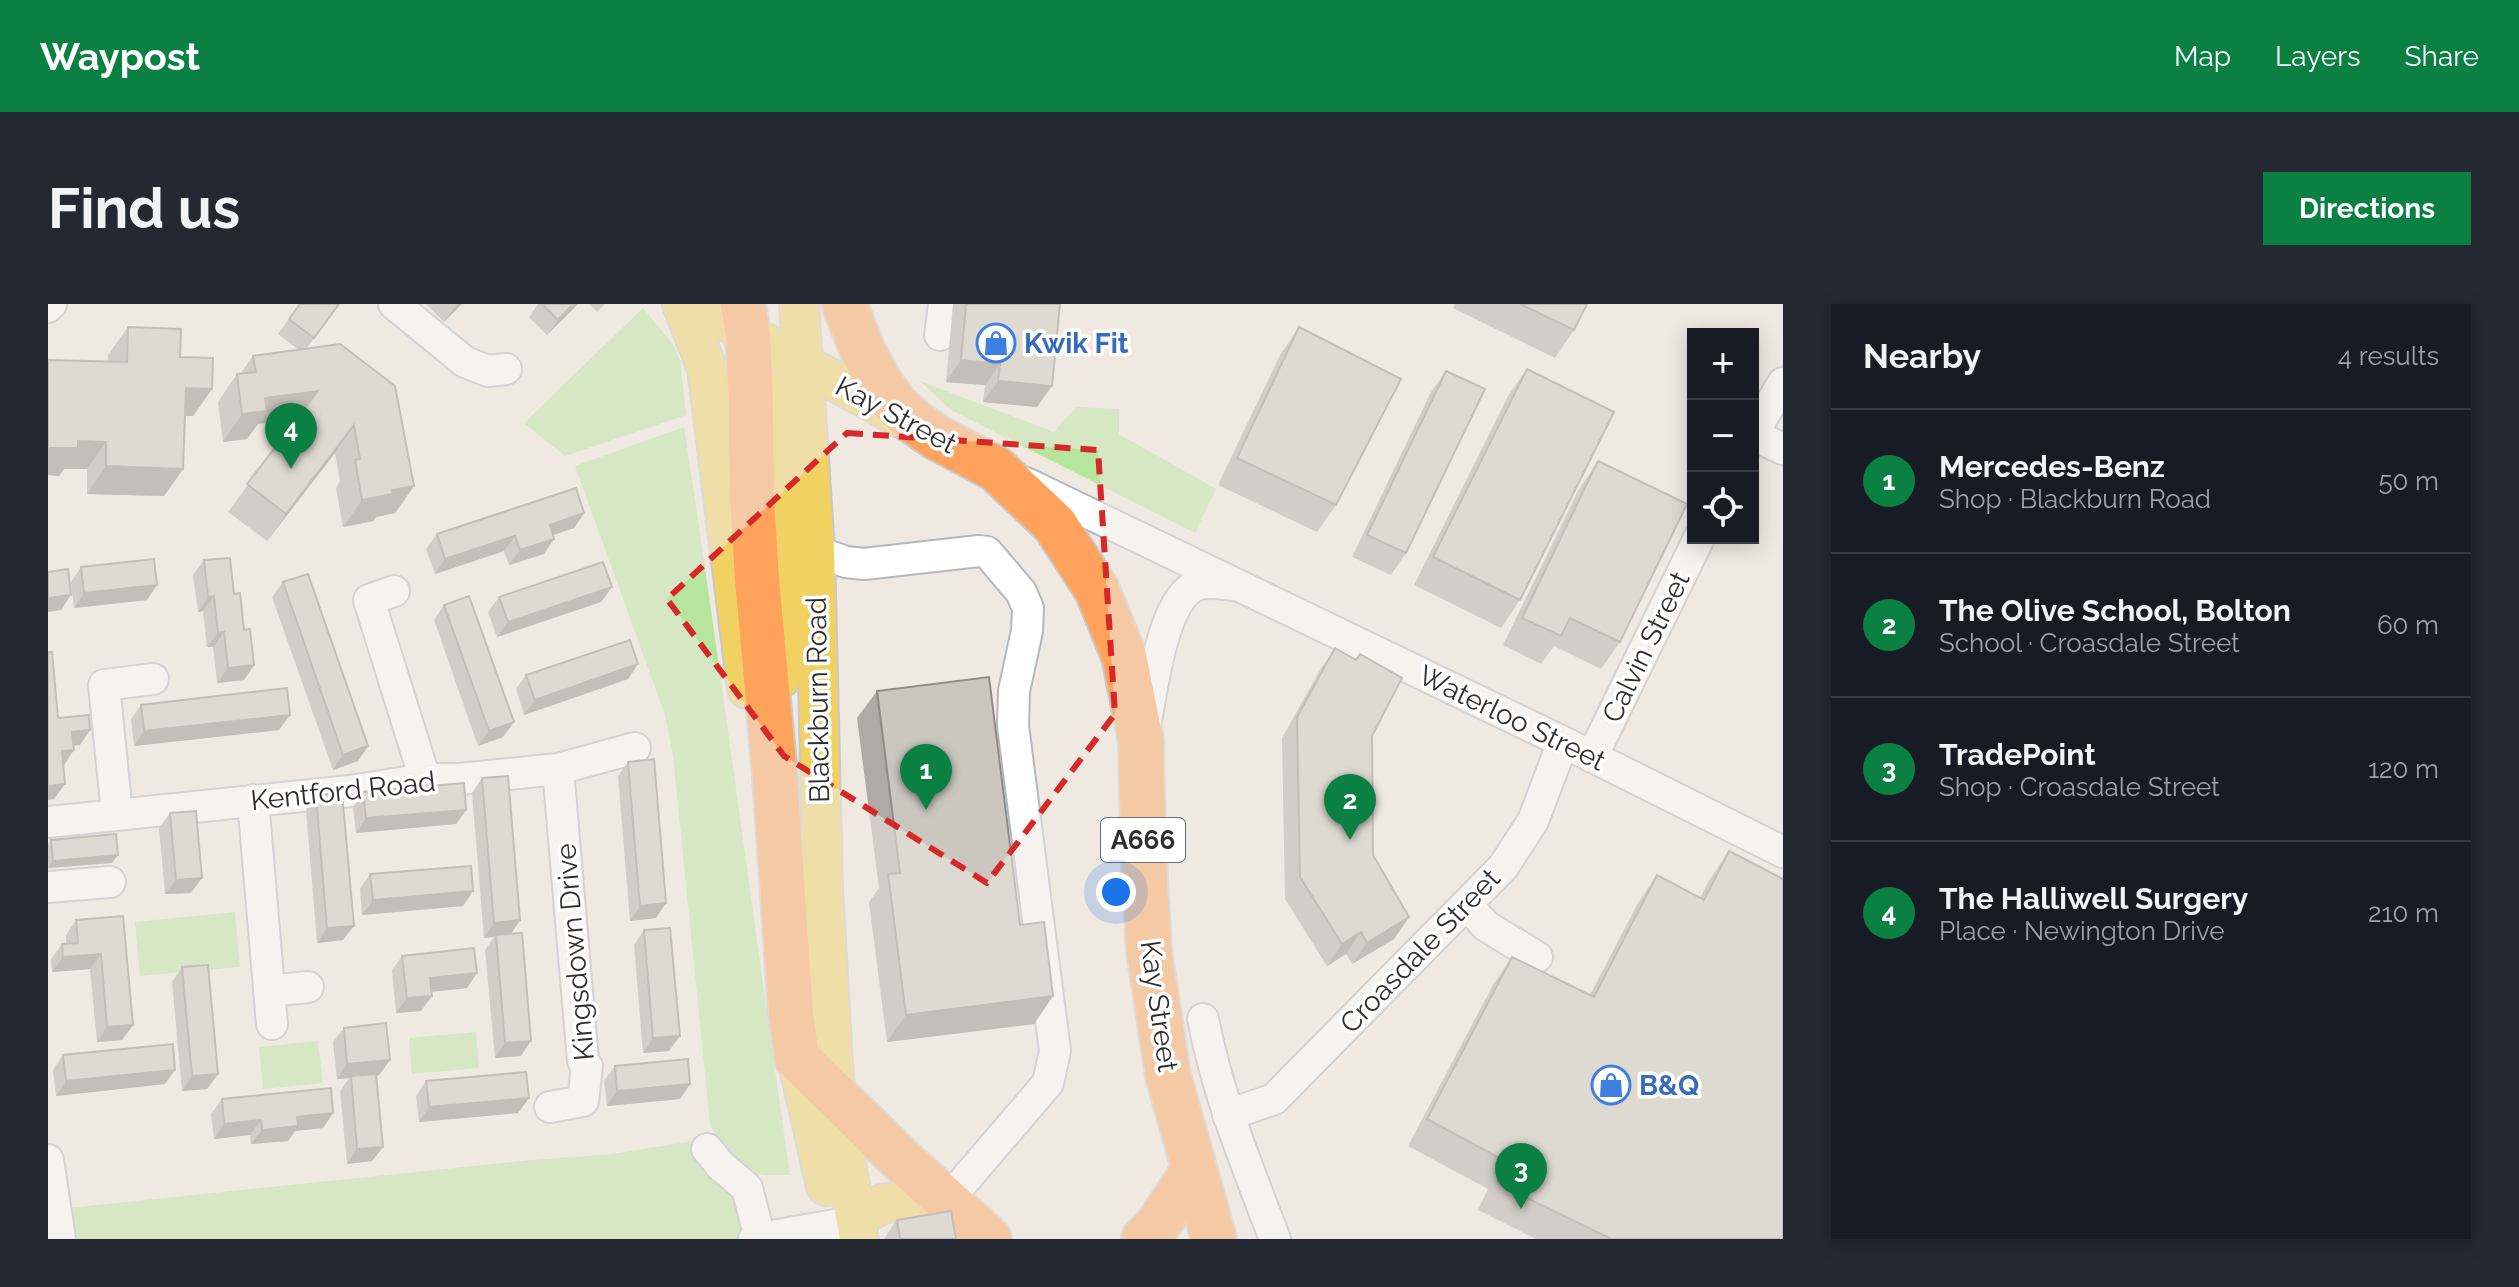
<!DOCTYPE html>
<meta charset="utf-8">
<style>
:root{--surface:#171b24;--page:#242831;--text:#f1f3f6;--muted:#9ea1a6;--line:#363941;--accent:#0b8043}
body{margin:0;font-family:Raleway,sans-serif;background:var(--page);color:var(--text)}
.controls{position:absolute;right:24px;top:24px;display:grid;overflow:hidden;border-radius:0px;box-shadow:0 4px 20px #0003}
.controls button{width:72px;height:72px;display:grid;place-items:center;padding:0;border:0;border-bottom:2px solid var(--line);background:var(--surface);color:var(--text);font:40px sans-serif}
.you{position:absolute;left:1068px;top:588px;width:28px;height:28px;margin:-20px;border:6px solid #fff;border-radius:50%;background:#1a73e8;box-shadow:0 0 0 12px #1a73e833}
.badge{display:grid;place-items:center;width:52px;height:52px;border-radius:50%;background:var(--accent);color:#fff;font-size:26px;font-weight:700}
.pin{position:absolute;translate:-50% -66px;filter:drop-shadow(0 2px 4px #0008)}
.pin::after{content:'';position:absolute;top:42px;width:28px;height:24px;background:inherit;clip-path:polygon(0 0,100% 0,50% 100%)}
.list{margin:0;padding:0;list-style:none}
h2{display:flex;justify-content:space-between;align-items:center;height:104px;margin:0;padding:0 32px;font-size:34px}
h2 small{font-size:26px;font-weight:400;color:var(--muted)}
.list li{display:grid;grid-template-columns:52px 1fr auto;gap:24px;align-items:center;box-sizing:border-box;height:144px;padding:0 32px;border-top:2px solid var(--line)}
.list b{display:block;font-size:30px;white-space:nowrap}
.list p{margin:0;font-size:26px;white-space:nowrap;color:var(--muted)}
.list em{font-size:26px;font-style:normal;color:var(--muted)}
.icon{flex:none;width:44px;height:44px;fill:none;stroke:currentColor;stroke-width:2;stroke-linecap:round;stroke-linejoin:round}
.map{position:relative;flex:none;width:1735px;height:935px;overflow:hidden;border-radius:0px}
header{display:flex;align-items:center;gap:48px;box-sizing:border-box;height:112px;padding:0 40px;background:var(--accent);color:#fff}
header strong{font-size:38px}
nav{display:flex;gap:44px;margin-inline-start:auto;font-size:28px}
.intro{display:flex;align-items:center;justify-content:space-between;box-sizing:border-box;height:192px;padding:0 48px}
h1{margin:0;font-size:56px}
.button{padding:20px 36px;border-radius:0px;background:var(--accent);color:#fff;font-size:28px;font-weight:700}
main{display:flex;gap:48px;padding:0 48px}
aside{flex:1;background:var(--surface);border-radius:0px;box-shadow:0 4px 20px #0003}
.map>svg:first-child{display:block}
</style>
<header>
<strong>Waypost</strong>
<nav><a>Map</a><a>Layers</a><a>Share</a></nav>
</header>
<div class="intro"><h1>Find us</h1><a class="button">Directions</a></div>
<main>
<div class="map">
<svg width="1735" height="935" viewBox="0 0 1735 935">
<rect width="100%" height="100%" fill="#efe9e1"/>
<!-- green -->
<path fill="#b6e59e" d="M595,4l30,36 7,16 6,55 -121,41 -41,-33z
M872,77l134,51 22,-25 43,2v25l97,55 -21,44 -244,-123z
M636,123c38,249 70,499 106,748 -11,0 -23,1 -33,-1 -16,-3 -42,-35 -47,-50l-37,-369 -8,-40 -90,-249z
M187,608l5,55 -100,9 -5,-54z
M428,728l3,36 -67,6 -3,-36z
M270,737l5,42 -60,6 -4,-42z
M652,836l53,66 -10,33h-669l-6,-31 465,-48 79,-6z"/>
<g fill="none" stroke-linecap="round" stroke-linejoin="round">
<!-- minor casing -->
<g stroke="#b4b7c1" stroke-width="34">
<path id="minor" d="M346,0l71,58 23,9 18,-2
M0,3l3,-3
M892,31l4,-31
M1705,129l30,-50
M1705,131l30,14
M978,179l537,259 220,110
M767,247l31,11 18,2 115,-13 8,1 34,40 7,16 -1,23 -13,60 -1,35 42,325 -7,32 -102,119
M346,287l-25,9 56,179
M1097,422c7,-34 17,-128 52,-141 11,-4 24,-1 36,0
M1544,453l107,-219
M205,496l19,224
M69,510l-13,-129 49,-6
M0,518l302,-31 75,-12h34l99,-10 77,-21
M0,583l62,-5
M1419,601l19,21 51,31
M221,687l39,-4
M1155,715c15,77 44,147 72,220
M502,803l33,-6 4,-35 -4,-5 -25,-292
M1180,811l46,-16 229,-232 30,-46 30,-79
M659,845l14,17 26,22 13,50
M0,856l12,79
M706,935l81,-14"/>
</g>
<!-- major casing -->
<g stroke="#c9c9c9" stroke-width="42">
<path id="major" d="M634,0l25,64 40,321
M646,0l215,118
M751,0l16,247 8,338 12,208 24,142
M733,374l4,-76 -5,-187c3,-22 5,-34 22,-47
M749,754l29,128
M808,914l26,-14 56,-9"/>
</g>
<!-- highway casing -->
<g stroke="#c9c9c9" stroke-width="48">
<path id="highway" d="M695,0l5,31 3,70 1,94 5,80 18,198 16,236 6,45 98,96 94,85
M796,0l19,47 16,30 16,23 18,17 23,16 60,32 59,56 42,65 27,66 17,85 2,103 6,107 19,124 46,164
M1096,935l14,-14 36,-55"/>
</g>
<!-- minor -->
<use href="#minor" stroke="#fff" stroke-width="30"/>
<!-- major -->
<use href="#major" stroke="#f2d163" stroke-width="38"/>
<!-- highway -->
<use href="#highway" stroke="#ffa35c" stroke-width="44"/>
</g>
<!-- wall -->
<path fill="#afaba4" d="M252,0h40l-34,45 108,137 -19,27 -19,4 -3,4 -30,6 -7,-39 4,-7 -5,-28 -68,88 -39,-29 69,-93 -39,5 -11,15 -24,3 -5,-40 19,-28h3l13,-18 46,-6 -21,-16z
M378,0h36l-18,18z
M490,0h40l-31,31 -18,-18z
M541,0h16l-8,8z
M905,0h107l-23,103 -54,-5 2,-17 -39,-3z
M1407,0h132l-13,26 -19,28 -102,-50z
M80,23l52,30 32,32 -19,27h-8l-2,53 -19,27 -77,-2v-25h-23l-5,7 -11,-1v-115l60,2v-7z
M1251,23l37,178 -19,27 -99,-47 62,-130z
M1479,65l-7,231 -19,28 -87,-43 94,-189z
M1398,67l-40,182 -15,22 -39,-18 79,-165z
M1550,157l22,181 -19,27 -47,-23 -13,18 -38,-19 76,-156z
M536,209l-10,15 -21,7 -9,19 -35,11 -5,-14 -69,23 -9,-25 11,-15z
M156,256l30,34 20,71 -10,15 -27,3 -4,-36h-6l-4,-36 -5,1 -5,-37z
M33,263l66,33 -73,8 -3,-26z
M235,278l85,164 -10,15 -25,9 -61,-173z
M564,283l-11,15 -104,35 -9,-25 11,-15z
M396,301l59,132 -25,9 -44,-126z
M1287,344l37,88 1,119 36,62 -15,22 -42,25 -6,-10 -19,12 -42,-67 -3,-161 38,-68z
M590,360l-10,15 -104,36 -8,-26 10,-14z
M829,387l176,305 -19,28 -147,18 -18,-140 10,-14 -22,-170z
M93,401l138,25 -145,16 -3,-27z
M580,458l28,156 -26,3 -12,-145z
M434,474l38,142 -9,14 10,122 -26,2 -10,-108 9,-13 -10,1 -12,-145z
M315,488l103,18 -10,14 -100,9 -3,-26z
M268,491l27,145 -26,3 -11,-133z
M122,509l21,80 -26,1 -6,-66z
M3,536l61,23 -64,5v-24z
M1681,547l54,388h-247l-58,-29 10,-21 -80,-43 85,-161 19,-28 78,38 48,-92 19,-28 43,23 10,-19z
M322,570l93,32 -101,9 -2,-26z
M75,612l10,109 -11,15 -25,2 -7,-73 -38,3 -1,-13 11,-15h4v-9l10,-15z
M596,626l25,121 -26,2 -9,-108z
M354,652l65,32 -36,4 -10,19 -25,2 -4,-43z
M134,663l36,107 -11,15 -25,2 -10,-109z
M296,724l46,32 -11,15 -2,1 6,71 -11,14 -25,3 -7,-73 9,-13 -12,1 -4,-37z
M15,751l102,29 -109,12 -3,-26z
M567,762l75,18 -10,15 -73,7 -3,-25z
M378,777l103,17 -11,15 -99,9 -3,-26z
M174,795l111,14 -10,15 -28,3 -7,10 -37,3 -1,-9 -36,4 -3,-25z
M849,916l59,19h-72z"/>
<!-- shaded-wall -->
<path fill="#8e8b86" d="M410,0h4l-18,18 10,-14z
M525,0h5l-31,31 11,-15z
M913,56l39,4 -15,21 -39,-3z
M950,77l54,5 -15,21 -54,-5z
M138,84l26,1 -19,27h-27z
M270,87l-19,28 -41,5 -11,15 -24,3 19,-28 23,-16z
M306,121l-19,28 -68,88 19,-27z
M30,137l28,1 -19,27h-23l-5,7 -11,-1v-27z
M58,162l77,3 -19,27 -77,-2z
M366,182l-19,27 -19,4 -3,4 -30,6 19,-27 30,-10z
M536,209l-10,15 -35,12 11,-15z
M467,232l-11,15 -69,23 10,-15z
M506,235l-10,15 -35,11 11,-15z
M109,281l-10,15 -73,8 10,-15z
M564,283l-11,15 -104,35 11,-15z
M23,291l-10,15 -13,2v-14z
M166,292l-11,15 -5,1 10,-15z
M176,328l-11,15h-6l11,-14z
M590,360l-10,15 -104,36 11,-15z
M206,361l-10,15 -27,3 11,-15z
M242,411l-11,15 -145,16 10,-15z
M466,418l-11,15 -25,9 11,-15z
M42,426l-10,15 -18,2 10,-15z
M320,442l-10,15 -25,9 10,-15z
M26,446l-10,15 -13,1 11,-15z
M17,480l-11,15 -6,1v-14z
M418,506l-10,14 -100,9 10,-15z
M70,551l-6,8 -64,5 5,-7z
M154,574l-11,15 -26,1 11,-14z
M425,587l-10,15 -101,9 11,-15z
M618,599l-10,15 -26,3 10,-15z
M1361,613l-15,22 -42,25 15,-21z
M472,616l-10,15 -26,3 10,-15z
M306,622l-11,14 -26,3 10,-15z
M1313,628l-15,22 -19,12 15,-22z
M53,650l-11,15 -38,3 11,-15z
M429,669l-10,15 -48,5 11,-15z
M384,692l-11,15 -25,2 11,-15z
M1005,692l-19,28 -147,18 19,-27z
M85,721l-11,15 -25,2 10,-15z
M632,732l-11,15 -26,2 10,-15z
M483,737l-10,15 -26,2 10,-15z
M342,756l-11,15 -28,3v-2l-2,2 -12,1 10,-15z
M127,766l-10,14 -109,12 10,-15z
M170,770l-11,15 -25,2 10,-15z
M642,780l-10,15 -73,7 10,-15z
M481,794l-11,15 -99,9 10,-15z
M285,809l-10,15 -28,3 -7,10 -37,3 11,-14 35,-13z
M213,816l-11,15 -36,4 10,-15z
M335,843l-11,14 -25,3 10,-15z"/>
<!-- building -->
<path fill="#cbc7bf" stroke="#8e8b86" stroke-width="2" d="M252,0h39l-25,34 -25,-19z
M494,0h31l-15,16z
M918,0h94l-8,82 -54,-5 2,-17 -39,-4z
M1472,0h67l-13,26z
M80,23l53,2 -1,28 33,1 -1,31 -26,-1 -3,81 -77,-3v-24l-28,-1v7h-30v-88l79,2z
M1251,23l102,52 -65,126 -99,-47z
M292,40l55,42 19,100 -22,4 1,4 -31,6 -7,-40 5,-1 -6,-34 -68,89 -39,-30 71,-93 -53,7 2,13 -25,3 -5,-40 19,-2 -3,-16z
M1479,65l87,43 -94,188 -87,-43z
M1398,67l39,18 -79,164 -39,-18z
M1550,157l89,43 -67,138 -50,-24 -9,18 -39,-18z
M528,184l8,25 -34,12 4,14 -34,11 -5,-14 -70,23 -8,-25z
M182,254l4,36 6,-1 4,37 6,-1 4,36 -26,3 -4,-36 -6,1 -4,-37 -6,1 -4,-37z
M106,255l3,26 -73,8 -3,-26z
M555,258l9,25 -104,35 -9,-25z
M20,265l3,26 -23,3v-26z
M260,270l60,172 -25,9 -60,-173z
M421,292l45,126 -25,9 -45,-126z
M582,336l8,24 -103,36 -9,-25z
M1287,344l21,12 4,-6 42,24 -30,58 1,119 36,62 -42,26 -6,-11 -19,12 -42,-67 -3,-160z
M0,348h4l6,66 31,-3 1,15 -18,2 2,18 -12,1 3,33 -17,2z
M941,373l31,248 24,-3 9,74 -147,19 -18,-141 12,-1 -23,-182z
M239,384l3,27 -146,16 -3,-26z
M606,455l12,144 -26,3 -12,-144z
M460,472l12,144 -26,3 -12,-145z
M416,479l2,27 -100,8 -3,-26z
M294,489l12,133 -27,2 -11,-133z
M148,507l6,67 -26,2 -6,-67z
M68,530l2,21 -65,6 -2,-21z
M1681,547l54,28v360h-172l-114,-56 10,-21 -80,-43 85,-162 82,40 63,-122 47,25z
M423,562l2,25 -100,9 -3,-26z
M75,612l10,109 -26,2 -6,-73 -38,3 -1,-13 16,-1 -2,-23z
M622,624l10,108 -27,2 -9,-108z
M474,629l9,108 -26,2 -9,-108z
M426,644l3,25 -47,5 2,18 -25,2 -5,-42z
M160,661l10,109 -26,2 -10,-109z
M338,719l4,37 -43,4 -3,-36z
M125,740l2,26 -109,11 -3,-26z
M640,755l2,25 -73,7 -2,-25z
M478,768l3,26 -100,9 -3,-26z
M328,770l7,73 -26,2 -6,-73z
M283,784l2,25 -36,4 1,9 -36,4 -1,-10 -37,4 -2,-25z
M903,907l5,28h-56l-3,-19z"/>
<!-- marked area -->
<path d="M0 0H1735V935H0ZM799,129l251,17 17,264 -128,169 -203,-127 -117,-157z" fill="#efe9e1" fill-opacity=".55" fill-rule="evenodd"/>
<path fill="none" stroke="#d62828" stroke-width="6" stroke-dasharray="16 10" stroke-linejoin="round" d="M799,129l251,17 17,264 -128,169 -203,-127 -117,-157z"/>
<!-- icons -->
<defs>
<g id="shop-ring" transform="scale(2)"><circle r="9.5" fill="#fff" stroke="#3f7fe0" stroke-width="1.5"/><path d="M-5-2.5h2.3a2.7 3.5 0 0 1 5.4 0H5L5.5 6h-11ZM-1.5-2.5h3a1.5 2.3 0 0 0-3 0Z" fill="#3f7fe0"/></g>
</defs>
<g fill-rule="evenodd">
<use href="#shop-ring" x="948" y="39"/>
<use href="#shop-ring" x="1563" y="781"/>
</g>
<g text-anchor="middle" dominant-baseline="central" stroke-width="7" stroke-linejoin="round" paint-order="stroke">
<!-- shield labels -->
<rect fill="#fff" stroke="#6d6d6d" stroke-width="2" x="1053" y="514" width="84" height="44" rx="6"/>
<g font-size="26" font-weight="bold" fill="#2e2e2e">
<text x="1095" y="536">A666</text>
</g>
<!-- shop labels -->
<g font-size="28" font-weight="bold" fill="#366cbe" stroke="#fff" text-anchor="start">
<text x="976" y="39">Kwik Fit</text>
<text x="1591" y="781">B&amp;Q</text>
</g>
<!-- street labels -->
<g font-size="28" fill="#2e2e2e" stroke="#fff">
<text transform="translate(848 111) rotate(28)">Kay Street</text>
<text transform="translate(1598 343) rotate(-64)">Calvin Street</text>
<text transform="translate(770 396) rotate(-91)">Blackburn Road</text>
<text transform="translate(1464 414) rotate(26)">Waterloo Street</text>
<text transform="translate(295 487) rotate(-6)">Kentford Road</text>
<text transform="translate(1372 647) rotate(-46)">Croasdale Street</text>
<text transform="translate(527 648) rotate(-95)">Kingsdown Drive</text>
<text transform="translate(1111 702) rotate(82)">Kay Street</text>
</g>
</g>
</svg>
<div class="controls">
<button>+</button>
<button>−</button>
<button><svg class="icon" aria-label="locate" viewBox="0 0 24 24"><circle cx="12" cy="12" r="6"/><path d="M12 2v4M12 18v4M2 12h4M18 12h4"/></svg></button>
</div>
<div class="you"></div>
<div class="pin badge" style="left:878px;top:506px">1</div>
<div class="pin badge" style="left:1302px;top:536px">2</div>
<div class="pin badge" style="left:1473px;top:905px">3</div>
<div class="pin badge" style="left:243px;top:165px">4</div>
</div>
<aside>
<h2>Nearby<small>4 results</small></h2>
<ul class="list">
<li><span class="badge">1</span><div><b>Mercedes-Benz</b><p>Shop · Blackburn Road</p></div><em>50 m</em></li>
<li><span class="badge">2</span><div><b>The Olive School, Bolton</b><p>School · Croasdale Street</p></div><em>60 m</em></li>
<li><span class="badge">3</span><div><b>TradePoint</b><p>Shop · Croasdale Street</p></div><em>120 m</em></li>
<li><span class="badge">4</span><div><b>The Halliwell Surgery</b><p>Place · Newington Drive</p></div><em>210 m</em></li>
</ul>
</aside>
</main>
